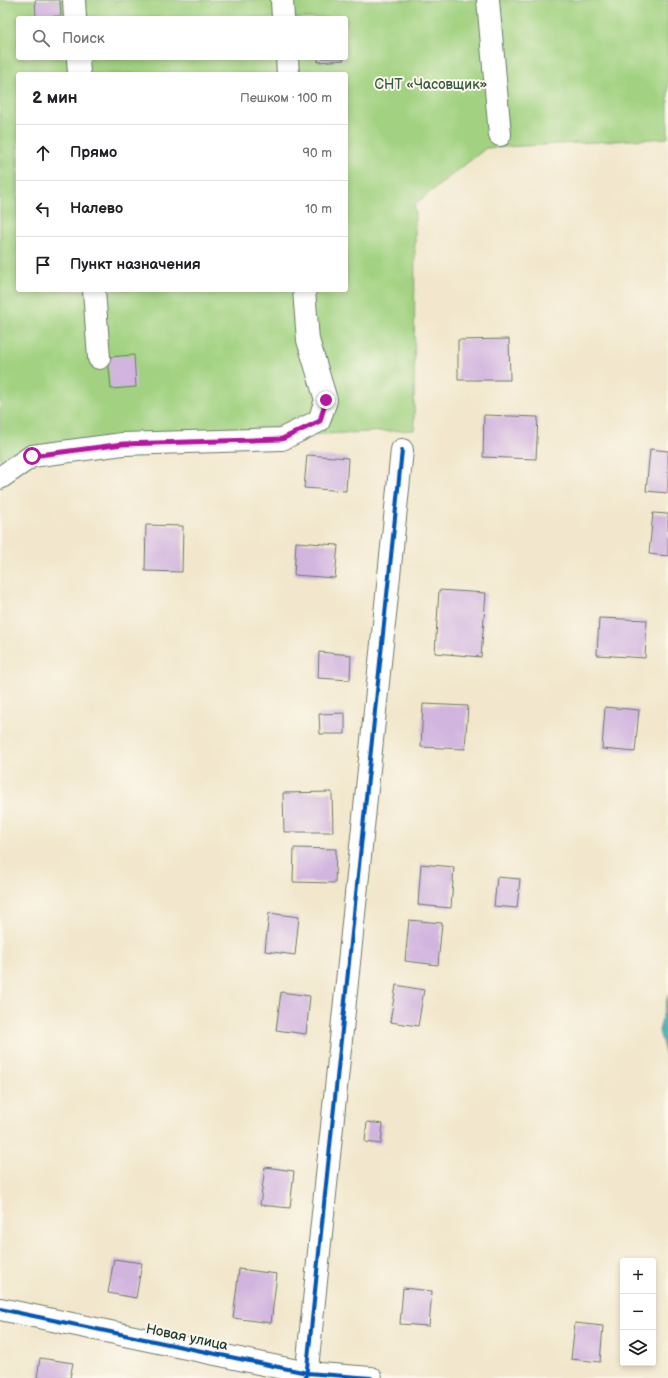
<!DOCTYPE html>
<html lang="ru">
<meta charset="utf-8">
<style>
:root{--surface:#fff;--page:#f6f6f6;--text:#202124;--muted:#757577;--line:#e0e0e0}
body{margin:0;font-family:"Balsamiq Sans",sans-serif;background:var(--page);color:var(--text)}
.controls{position:absolute;right:12px;bottom:12px;display:grid;overflow:hidden;border-radius:4px;box-shadow:0 2px 6px #0003}
.controls button{width:36px;height:36px;display:grid;place-items:center;padding:0;border:0;border-bottom:1px solid var(--line);background:var(--surface);color:var(--text);font:20px sans-serif}
.stop{position:absolute;width:12px;height:12px;margin:-9px;border:3px solid #b5179e;border-radius:50%;background:#fff}
.stop.end{background:#b5179e;border-color:#fff;box-shadow:0 1px 4px #0008}
.list{margin:0;padding:0;list-style:none}
h2{display:flex;justify-content:space-between;align-items:center;height:52px;margin:0;padding:0 16px;font-size:17px}
h2 small{font-size:13px;font-weight:400;color:var(--muted)}
.list li{display:grid;grid-template-columns:26px 1fr auto;gap:12px;align-items:center;box-sizing:border-box;height:56px;padding:0 16px;border-top:1px solid var(--line)}
.list b{display:block;font-size:15px;white-space:nowrap}
.list em{font-size:13px;font-style:normal;color:var(--muted)}
.icon{flex:none;width:22px;height:22px;fill:none;stroke:currentColor;stroke-width:2;stroke-linecap:round;stroke-linejoin:round}
.map{position:relative;flex:none;width:668px;height:1378px;overflow:hidden}
.search{position:absolute;background:var(--surface);box-shadow:0 2px 6px #0003;left:16px;top:16px;width:332px;height:44px;display:flex;align-items:center;gap:10px;box-sizing:border-box;padding:0 14px;border-radius:4px;color:var(--muted);font-size:15px}
.panel{position:absolute;background:var(--surface);box-shadow:0 2px 6px #0003;left:16px;top:72px;width:332px;height:220px;border-radius:4px}
.map>svg:first-child{display:block}
</style>
<div class="map">
<svg width="668" height="1378" viewBox="0 0 668 1378">
<rect width="100%" height="100%" fill="#fbf7ec"/>
<filter id="ink" filterUnits="userSpaceOnUse"><feTurbulence type="fractalNoise" baseFrequency=".025" numOctaves="2"/><feDisplacementMap in="SourceGraphic" scale="8" xChannelSelector="R" yChannelSelector="G"/><feConvolveMatrix kernelMatrix="1 2 1 2 8 2 1 2 1" color-interpolation-filters="sRGB"/></filter>
<filter id="wash" filterUnits="userSpaceOnUse"><feTurbulence type="fractalNoise" baseFrequency=".012" numOctaves="4" result="noise"/><feDisplacementMap in="SourceGraphic" scale="16" xChannelSelector="R" yChannelSelector="G"/><feGaussianBlur stdDeviation="0.9" result="paint"/><feColorMatrix in="noise" values="0 0 0 0 0 0 0 0 0 0 0 0 0 0 0 0 0 1.4 0 .05"/><feComposite in="paint" operator="in"/></filter>
<g filter="url(#wash)">
<rect width="100%" height="100%" fill="#f2e7cc"/>
<!-- green -->
<path fill="#a2d281" stroke="#60885a" fill-rule="evenodd" d="M0,0h668v138l-182,10 -71,56 -1,226 -387,17 -27,19zM18,18h328v40h-328zM18,74h328v216h-328z"/>
<!-- water -->
<path fill="#3dadba" stroke="#2e7577" d="M668,995v69l-9,-33z"/>
<g id="blocks">
<!-- building -->
<path fill="#d2b5df" d="M35,0h25l1,16 -25,1z
M318,58h25l1,2 -26,2z
M509,339l1,41h-52v-40z
M134,355l2,32 -25,2 -3,-32z
M484,415l54,2 -2,42 -53,-2z
M650,449l18,2v42l-22,-2z
M307,455l41,3 -2,33 -42,-3z
M653,513l15,1v42l-19,-2z
M146,525l37,1 -1,46 -37,-1z
M296,542l42,3 -3,33 -41,-3z
M439,590l47,3 -5,64 -46,-4z
M599,618l48,2 -2,38 -48,-3z
M319,652l32,3 -1,25 -32,-2z
M423,704l45,2 -3,43 -44,-2z
M605,707l34,3 -4,42 -33,-3z
M345,713v21h-25l-1,-20z
M332,792l1,40h-49l-1,-39z
M294,848l42,1 -1,34 -42,-1z
M421,864l33,3 -3,41 -33,-3z
M497,877l23,2 -3,29 -23,-2z
M269,913l30,4 -4,38 -30,-4z
M409,920l33,3 -4,42 -33,-4z
M396,985l28,5 -6,36 -28,-4z
M281,992l29,4 -4,38 -30,-4z
M367,1122l16,2 -2,20 -16,-2z
M265,1167l29,4 -4,37 -30,-3z
M114,1259l28,4 -6,35 -28,-5z
M239,1269l38,5 -6,49 -38,-5z
M403,1288l29,3 -3,35 -29,-2z
M575,1323l28,3 -3,36 -29,-3z
M40,1358l33,5 -3,15h-33z"/>
</g>
</g>
<g filter="url(#ink)">
<use href="#blocks" fill-opacity="0" stroke="#697869" stroke-width="1"/>
<g fill="none" stroke-linecap="round" stroke-linejoin="round">
<!-- minor casing -->
<g stroke="#697869" stroke-width="24">
<path id="minor" d="M74,0l1,18
M282,0l1,18
M488,0l12,135
M78,58l1,16
M287,58l1,16
M94,290l5,68
M0,478l32,-22 91,-12 159,-5 37,-18 7,-21 -18,-60 -4,-50
M0,1309l307,64 64,5
M306,1378l96,-928"/>
</g>
<!-- minor -->
<use href="#minor" stroke="#fff" stroke-width="22"/>
<!-- cycleway casing -->
<g stroke="#fbf7ec" stroke-width="6">
<path id="cycleway" d="M0,1309l307,64 64,5
M306,1378l96,-928"/>
</g>
<!-- cycleway -->
<use href="#cycleway" stroke="#0057b8" stroke-width="4"/>
</g>
</g>
<g fill="none" stroke-linecap="round" stroke-linejoin="round" filter="url(#ink)">
<!-- route -->
<path stroke="#b5179e" stroke-width="5" d="M32,456l91,-12 159,-5 38,-18 6,-21"/>
</g>
<g text-anchor="middle" dominant-baseline="central" stroke-width="4" stroke-linejoin="round" paint-order="stroke">
<!-- park labels -->
<g font-size="14" fill="#395b43" stroke="#fbf7ec">
<text x="431" y="84">СНТ «Часовщик»</text>
</g>
<!-- street labels -->
<g font-size="14" fill="#1f3d34" stroke="#fbf7ec">
<text transform="translate(187 1337) rotate(12)">Новая улица</text>
</g>
</g>
</svg>
<div class="controls">
<button>+</button>
<button>−</button>
<button><svg class="icon" aria-label="layers" viewBox="0 0 24 24"><path d="M12 4l9 5-9 5-9-5zM3 14l9 5 9-5"/></svg></button>
</div>
<div class="stop" style="left:32px;top:456px"></div>
<div class="stop end" style="left:326px;top:400px"></div>
<div class="search"><svg class="icon" aria-label="search" viewBox="0 0 24 24"><circle cx="10" cy="10" r="6"/><path d="M15 15l6 6"/></svg>Поиск</div>
<section class="panel">
<h2>2 мин<small>Пешком · 100 m</small></h2>
<ul class="list">
<li><svg class="icon" aria-label="ahead" viewBox="0 0 24 24"><path d="M12 20V5M6 11l6-6 6 6"/></svg><div><b>Прямо</b></div><em>90 m</em></li>
<li><svg class="icon" aria-label="left" viewBox="0 0 24 24"><path d="M17 20v-9H6M10 6l-5 5 5 5"/></svg><div><b>Налево</b></div><em>10 m</em></li>
<li><svg class="icon" aria-label="arrive" viewBox="0 0 24 24"><path d="M6 21V4h12l-3 4 3 4H6"/></svg><div><b>Пункт назначения</b></div></li>
</ul>
</section>
</div>
